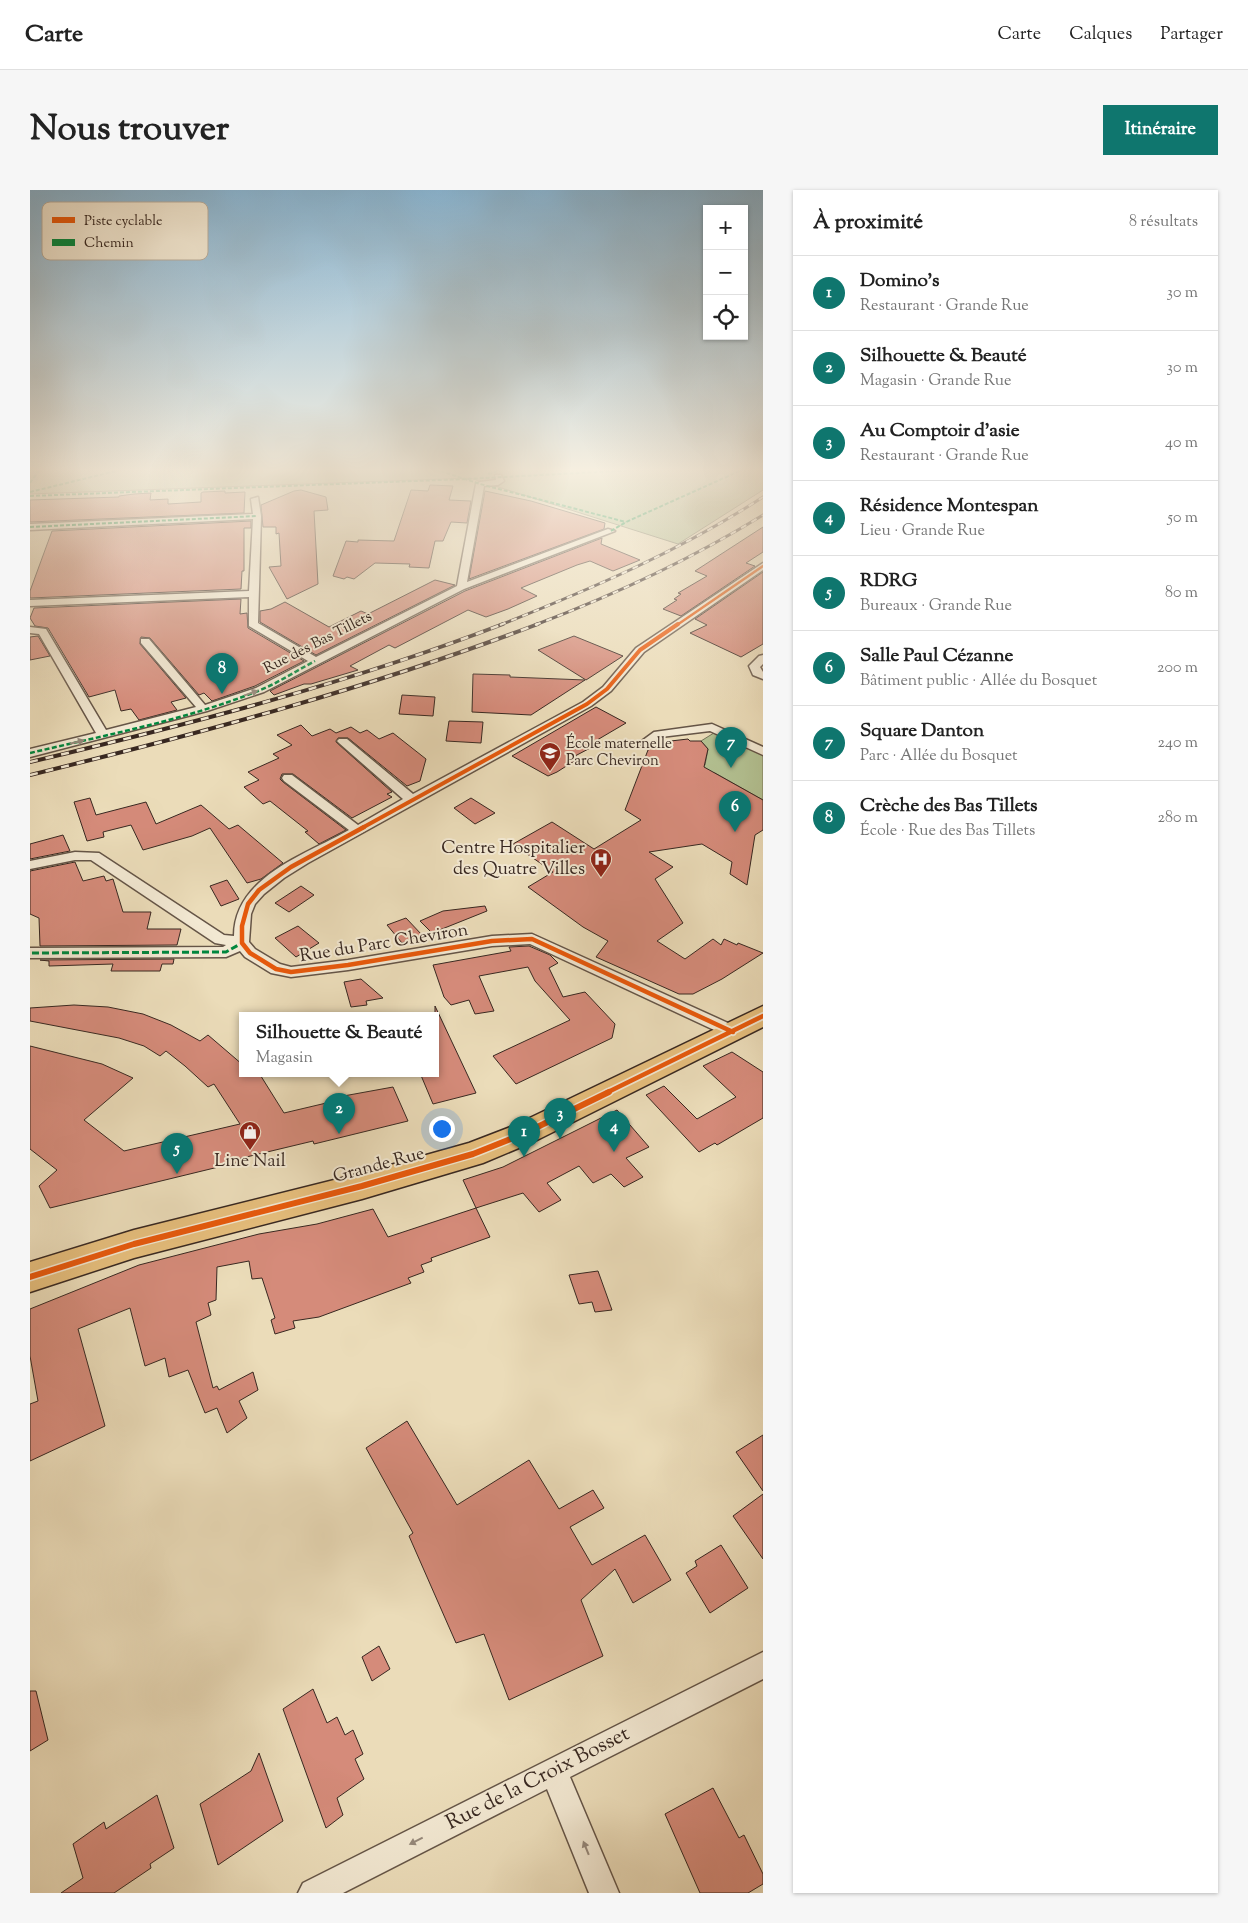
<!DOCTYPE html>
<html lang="fr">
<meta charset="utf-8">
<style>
:root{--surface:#fff;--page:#f6f6f6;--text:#222;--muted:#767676;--line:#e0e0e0;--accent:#0f766e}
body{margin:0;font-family:"Sorts Mill Goudy",serif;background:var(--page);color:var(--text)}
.controls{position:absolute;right:15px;top:15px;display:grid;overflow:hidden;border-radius:0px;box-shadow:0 1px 4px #0004}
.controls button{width:45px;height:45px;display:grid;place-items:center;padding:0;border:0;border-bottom:1px solid var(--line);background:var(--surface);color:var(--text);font:25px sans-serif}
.you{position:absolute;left:411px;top:938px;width:18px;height:18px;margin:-12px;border:4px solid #fff;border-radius:50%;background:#1a73e8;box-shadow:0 0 0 8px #1a73e833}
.badge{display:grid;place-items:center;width:32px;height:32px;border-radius:50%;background:var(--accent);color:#fff;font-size:16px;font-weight:700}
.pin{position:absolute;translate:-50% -41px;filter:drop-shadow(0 1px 2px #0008)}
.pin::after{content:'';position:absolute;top:26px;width:18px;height:15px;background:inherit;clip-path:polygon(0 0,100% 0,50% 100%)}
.popup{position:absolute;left:209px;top:822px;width:200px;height:65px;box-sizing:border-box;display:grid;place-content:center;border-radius:0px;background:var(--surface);filter:drop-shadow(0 1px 4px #0005);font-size:16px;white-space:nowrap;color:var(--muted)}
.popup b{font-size:19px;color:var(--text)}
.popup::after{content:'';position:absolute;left:50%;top:100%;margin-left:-10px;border:10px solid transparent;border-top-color:var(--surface)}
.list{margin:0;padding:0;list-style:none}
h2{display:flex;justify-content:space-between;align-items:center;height:65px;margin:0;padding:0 20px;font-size:21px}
h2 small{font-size:16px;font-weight:400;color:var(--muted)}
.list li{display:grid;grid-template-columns:32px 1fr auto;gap:15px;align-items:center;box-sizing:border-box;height:75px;padding:0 20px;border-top:1px solid var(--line)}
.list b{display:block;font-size:19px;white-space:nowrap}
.list p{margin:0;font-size:16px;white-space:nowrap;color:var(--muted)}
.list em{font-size:16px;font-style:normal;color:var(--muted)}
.icon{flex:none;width:28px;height:28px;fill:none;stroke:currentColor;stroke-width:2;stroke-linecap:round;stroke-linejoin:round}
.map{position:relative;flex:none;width:733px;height:1703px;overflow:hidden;border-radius:0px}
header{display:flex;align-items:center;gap:30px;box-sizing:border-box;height:70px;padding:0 25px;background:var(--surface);border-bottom:1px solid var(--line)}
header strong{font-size:24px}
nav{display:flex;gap:28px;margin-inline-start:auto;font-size:18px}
.intro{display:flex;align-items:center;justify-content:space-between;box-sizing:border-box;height:120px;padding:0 30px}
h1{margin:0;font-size:35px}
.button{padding:12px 22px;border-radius:0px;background:var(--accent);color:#fff;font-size:18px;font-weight:700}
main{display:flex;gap:30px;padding:0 30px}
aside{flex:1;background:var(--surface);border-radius:0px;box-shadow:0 1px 4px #0004}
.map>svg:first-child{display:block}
</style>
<header>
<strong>Carte</strong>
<nav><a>Carte</a><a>Calques</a><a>Partager</a></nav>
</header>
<div class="intro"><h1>Nous trouver</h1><a class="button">Itinéraire</a></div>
<main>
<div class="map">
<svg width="733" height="1703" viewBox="0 0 733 1703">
<rect width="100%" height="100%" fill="#ebdcb9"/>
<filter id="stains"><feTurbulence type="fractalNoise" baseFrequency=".004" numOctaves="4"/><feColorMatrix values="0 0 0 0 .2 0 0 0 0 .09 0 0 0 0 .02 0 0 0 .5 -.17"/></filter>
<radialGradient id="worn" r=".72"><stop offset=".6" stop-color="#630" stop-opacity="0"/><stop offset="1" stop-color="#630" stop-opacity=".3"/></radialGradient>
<!-- green -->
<path fill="#b3c192" stroke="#76745a" d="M0,279h733v21l-85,54 -208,-66 -440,16z
M687,541l46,24v45l-48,-27 -7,-1 -8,-8 5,1 3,-16 -7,-8z"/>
<!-- building -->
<path fill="#d58b7a" stroke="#382821" d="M400,295l23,1 -4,14 22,1 -4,22 -16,-1 -8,19h-8l-6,27 -20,-1 1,-3 -35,-1 -21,16 -7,-2 -3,2 -11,-3 13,-35 12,1v-2l36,1 17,-51 17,1z
M271,300l25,7 2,13 -14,1 4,73 -31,15 -18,-32 12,-1 -2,-33 -3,1v-7h-13l-2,-22 33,-14z
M195,301v2l20,-1 -1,21 -214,9v-22l89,-3v-1l15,-2 17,-1 -1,7 18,-1v5l33,-2v-9l2,-1z
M455,301l46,10 74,22 -1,6 -135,50z
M221,331v7h-7v43h-2l-1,18 -211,9v-7l22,-60z
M733,337v25l-17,11 9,3 -74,50 -18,-7 14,-9 -3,-1 7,-5 -3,-1 29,-17 -12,-5z
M572,348l-1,6 39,16 -27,11 -23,-10 -13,4 -56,23 16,8 -29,13 -22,8 -18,-7 -73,38 -6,-3 -39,21 8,4 -47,14h-7l-30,11 -4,-4 195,-100z
M733,382v72l-22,13 -51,-24 17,-8 -12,-6z
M405,390l20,5 -139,70 -56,-33v-11l11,-2 14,-7 44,25 32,-16 7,3z
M211,409l-1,15 7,-1 1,15 56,33 -49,25 -43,15 -8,-8 -5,2 -49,-57 -9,-1 -1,7 46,54 -15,4 6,8 -38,10 -8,-11 -10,2 -6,-21 -26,7 -41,-69 -13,-2 -5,-8 4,-10z
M8,446l12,20 -20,4v-23z
M544,446l49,20 -37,24 -48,-30z
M443,484l37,1v2l75,3 -54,35 -59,-3z
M372,505l33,2 -2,19 -34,-2z
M566,517l30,16 -34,20 4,2 -21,11 4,2 -22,14 -9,4 -36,-20z
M419,531l34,1 -2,21 -35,-2z
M271,535l11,11 18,-7 6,4 15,-6 9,6 7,-3 12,9 14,-6 33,26 -6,22 -13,5 -59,-48h-10l-2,4 56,50 -5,2 5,3 -40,21 -59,-44h-11l-2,5 3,3 63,48 -27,14 -14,-12 3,-1 -38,-30 -7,3 -19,-17 15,-7 -11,-8 31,-14 -6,-4 19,-9 -15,-10z
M658,549l2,2h11l7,8 -4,18 59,33v30l-8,5 -8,50 -17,-11 2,-12 -30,-18 -53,8 24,15 -18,12 28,44 -26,18 28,18 28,-20 8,6 3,-6 13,6 1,-2 25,10 -41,26 -29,15h-14l-83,-37 12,-16 -25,-14 -55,-40 25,-15 -40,-28 39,-22 42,27 47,-29 -16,-10 23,-60 14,-8z
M60,608l6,17 50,-13 10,22 45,-19 28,24 9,-4 45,38 -22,16 -14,4 -37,-55 -18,8 -49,14 -12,-25 -28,7 1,5 -17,4 -13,-39z
M441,608l24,15 -20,11 -21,-16z
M33,645l7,16 -40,8v-15z
M45,672l8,19 21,-5 2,5 7,-2 10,33h28l-4,17h34l-4,16 -137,1 -1,-28 -9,-4v-43z
M197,690l12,19 -18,7 -11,-20z
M271,696l13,9 -25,17 -14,-9z
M455,716l2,5 -55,22 -12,-12 23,-10z
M376,728l16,17 -20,8 -15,-18z
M268,736l21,17 -23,14 -21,-19z
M499,756l21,9 8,8 -9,5 14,29 22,-5 30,32 -3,14 -96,46 -23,-28 77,-36 -35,-39 -7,-14 -49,9 15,35 -19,3 -6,-14 -18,5 -7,-8 -11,-32 78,-14 -2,-4z
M144,769l-1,5h-11l-2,7h-49l2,-7 -64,2v-5l-9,-1z
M331,789l22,19 -17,3 1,4 -16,2 -7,-25z
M44,815l34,2 35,7 28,11 29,16 8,-6 35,30v8h16l25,40 55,-13 -1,-3 55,-10 15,34 -94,23 -1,-3 -75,18 1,3 -189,46 -11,-22 18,-16 -27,-21v-103l72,18 31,14 -49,42 40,31 116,-27 -26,-40 -6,3 -23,-21 -19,-15 -6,5 -16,-10 -25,-8 -89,-17v-13z
M405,816l41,87 -43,11 -13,-31h15z
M702,862l31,20v46l-46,27 -2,-2 -16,9 -53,-57 18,-9 33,33 39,-22 -33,-31z
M587,920l32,37 -23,11 17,19 -19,10 -13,-13 -18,9 -14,-17 -32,17 14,17 -22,12 -16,-19 -47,15 -13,-28 40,-13z
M446,1018l14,29 -59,21 1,3 -11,4 3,7 -16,6 3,5 -92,34 -26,4 2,7 -20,6 -4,-14 4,-2 -13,-40 -10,1 -3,-18 -32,6 -1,33 -8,3 3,12 -15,7 17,66 4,-2 2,4 34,-18 5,18 -19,11 8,17 -20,15 -10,-25 -12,5 -17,-43 -19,7 -4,-19 -20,8 -15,-58 -52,21 27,97 -75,35v-57l8,-3 -8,-45v-47l109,-44 120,-31 58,-10 56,-15 15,28z
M568,1081l14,39 -17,2 -3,-10 -13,2 -10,-29z
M377,1231l50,84 72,-45 30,49 34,-19 11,18 -34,19 22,38 53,-30 26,45 -38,23 -18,-34 -34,31 22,56 -94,44 -25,-66 -28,9 -47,-107 4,-3 -47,-85z
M733,1245v56l-27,-39z
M733,1304v65l-30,-43z
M691,1355l27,43 -38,25 -24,-40 11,-7 -2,-5z
M349,1456l11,23 -18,12 -10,-24z
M283,1499l14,34 10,-6 8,18 8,-5 10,24 -8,5 9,20 -27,19 6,17 -17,13 -43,-119z
M0,1501h6l12,49 -18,11z
M229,1563l24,68 -65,44 -18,-61 51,-33z
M683,1598l26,50 5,-3 19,39v10l-15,9h-48l-35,-79z
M127,1605l17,53 -24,16 1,4 -37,25h-53l22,-15 -10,-34 31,-22 2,7z"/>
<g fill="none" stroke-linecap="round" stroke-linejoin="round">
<!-- minor casing -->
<g stroke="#655547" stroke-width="3">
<path id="minor" d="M465,285h6l3,6 -6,4 -14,1 -17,96 141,-53 7,2 -151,58 -200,103 -57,19 -177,46v-8l66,-16 -57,-99 -9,-1v-6l16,2 60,101 90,-23 -55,-64v-4h8l56,66 51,-17 52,-27 -59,-35v-29l-219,9v-6l219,-9 4,-72 -223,11v-6l223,-10 -2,-15 7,-2 3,19 -3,107 58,34 141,-71 19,-102 4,-2 16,-2z
M733,373v7l-119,82 -33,39 -20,15 -283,157 -24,15 -20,16 -9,10 -4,10 -2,28 6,7 25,15 11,3 57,-7 144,-24 40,-2 207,94 2,4 -2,4 -6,2 -6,-2 -197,-92 -38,2 -144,24 -57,7 -20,-4 -26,-16 -5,-6 -14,6 -196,1v-10h2l191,-1 3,-2 -11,-2 -124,-83h-16l-45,9v-8l45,-9 24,1 125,82 10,1c0,-59 71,-81 115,-106l-65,-49 -2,-3 2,-3h8l66,50 45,-26 -64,-56 -2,-2 2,-2h8l66,55 170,-92 20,-15 33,-39z
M733,465v9l-3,3 3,5v7l-10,-4 -4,-9 10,-10z
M682,534l51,23v8l-53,-24 -49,6 -16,10 -6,-4 15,-11z
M733,1462v27l-193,98 49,116h-30l-42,-104 -204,104h-45l5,-10z"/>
</g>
<!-- primary casing -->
<g stroke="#382821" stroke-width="3">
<path id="primary" d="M733,816v21l-230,115 -50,21 -121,36 -228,59 -104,34v-30l104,-32 228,-57 107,-30 44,-17z"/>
</g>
<!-- minor -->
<use href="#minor" fill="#f2e8d2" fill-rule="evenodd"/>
<!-- primary -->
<use href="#primary" fill="#e6be7c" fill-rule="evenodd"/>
<!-- rail-far1 casing -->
<g stroke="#382821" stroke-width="3">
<path id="rail-far1" d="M470,435c91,-36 180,-74 263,-128
M505,435c79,-30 155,-65 228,-110"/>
</g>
<!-- rail casing -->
<g stroke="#382821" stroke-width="4">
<path id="rail" d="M0,572c160,-38 320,-79 473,-138
M0,585c172,-42 343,-88 508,-151"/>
</g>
<!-- rail-far1 -->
<use href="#rail-far1" stroke="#f2e8d2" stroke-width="2" stroke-dasharray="6" stroke-linecap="butt"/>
<!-- rail -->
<use href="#rail" stroke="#f2e8d2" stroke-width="2.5" stroke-dasharray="8" stroke-linecap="butt"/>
<!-- quiet-far2 -->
<path stroke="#00873e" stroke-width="2" stroke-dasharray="4 2" stroke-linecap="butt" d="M405,279l45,15 146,38
M458,284l18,-5
M0,293l10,-14
M0,302l94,-23
M0,306l436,-17 187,-10
M0,337l227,-11
M581,341l15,-9 118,-53"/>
<!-- quiet-far1 -->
<path stroke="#00873e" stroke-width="2.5" stroke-dasharray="5 2.5" stroke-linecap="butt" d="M0,563c76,-18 155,-33 228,-62 20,-8 38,-20 57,-30"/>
<!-- quiet -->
<path stroke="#00873e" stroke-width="3" stroke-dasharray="7 3" stroke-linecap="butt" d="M2,763l194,-1 16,-9"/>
<!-- cycleway-far3 casing -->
<g stroke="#f2e8d2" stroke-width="4.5">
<path id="cycleway-far3" d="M647,435l86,-59"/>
</g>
<!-- cycleway-far2 casing -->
<g stroke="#f2e8d2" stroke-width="6">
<path id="cycleway-far2" d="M332,638l225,-124 20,-15 33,-39 38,-26"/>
</g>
<!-- cycleway-far1 casing -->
<g stroke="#f2e8d2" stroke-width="8">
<path id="cycleway-far1" d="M334,637l-73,40 -32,23 -11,14 -6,22v17l8,10 26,16 15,3 57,-7 144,-24 40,-2 201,93
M576,903l157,-77"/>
</g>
<!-- cycleway casing -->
<g stroke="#f2e8d2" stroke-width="9">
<path id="cycleway" d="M0,1087l104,-33 228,-58 111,-32 50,-20 86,-42"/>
</g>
<!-- cycleway-far3 -->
<use href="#cycleway-far3" stroke="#e8590c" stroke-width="2.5"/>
<!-- cycleway-far2 -->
<use href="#cycleway-far2" stroke="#e8590c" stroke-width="4"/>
<!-- cycleway-far1 -->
<use href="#cycleway-far1" stroke="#e8590c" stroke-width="4.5"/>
<!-- cycleway -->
<use href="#cycleway" stroke="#e8590c" stroke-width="6"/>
</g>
<!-- one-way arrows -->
<defs><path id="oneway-solid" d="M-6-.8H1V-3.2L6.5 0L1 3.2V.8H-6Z" transform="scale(1.25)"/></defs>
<g fill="#95887a">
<use href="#oneway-solid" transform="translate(221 503) rotate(-20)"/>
<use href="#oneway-solid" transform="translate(47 552) rotate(-14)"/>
<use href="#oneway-solid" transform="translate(386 1651) rotate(153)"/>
<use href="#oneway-solid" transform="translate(556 1658) rotate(-112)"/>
</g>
<!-- sky -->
<linearGradient id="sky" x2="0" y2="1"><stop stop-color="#89b6d4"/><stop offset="0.54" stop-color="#f6efe0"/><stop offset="1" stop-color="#f6efe0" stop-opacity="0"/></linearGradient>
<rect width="733" height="518" fill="url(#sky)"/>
<!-- icons -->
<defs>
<g id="school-pin" transform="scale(1.125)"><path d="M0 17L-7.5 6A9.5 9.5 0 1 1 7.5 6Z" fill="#8f2418" stroke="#f2e8d2"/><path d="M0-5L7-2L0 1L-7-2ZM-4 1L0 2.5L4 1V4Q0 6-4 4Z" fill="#fff"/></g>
<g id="hospital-pin" transform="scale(1.125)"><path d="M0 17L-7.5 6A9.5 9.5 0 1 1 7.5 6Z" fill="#8f2418" stroke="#f2e8d2"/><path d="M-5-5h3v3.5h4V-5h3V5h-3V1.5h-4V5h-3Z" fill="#fff"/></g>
<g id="shop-pin" transform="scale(1.125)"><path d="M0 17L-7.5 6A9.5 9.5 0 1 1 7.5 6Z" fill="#8f2418" stroke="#f2e8d2"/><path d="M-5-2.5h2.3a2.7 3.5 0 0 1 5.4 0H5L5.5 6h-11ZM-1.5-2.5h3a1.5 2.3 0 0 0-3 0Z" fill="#fff"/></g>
</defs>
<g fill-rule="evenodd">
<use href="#school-pin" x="520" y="563"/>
<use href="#hospital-pin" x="571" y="669"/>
<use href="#shop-pin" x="220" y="942"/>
</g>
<g text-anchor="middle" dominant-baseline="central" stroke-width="4" stroke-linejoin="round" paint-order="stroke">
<!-- far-street labels -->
<g font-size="15" fill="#382821" stroke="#f2e8d2">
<text transform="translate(288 453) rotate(-27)">Rue des Bas Tillets</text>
</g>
<!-- far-poi labels -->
<g font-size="15" fill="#382821" stroke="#f2e8d2" text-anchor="start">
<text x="536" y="554">École maternelle<tspan x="536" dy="17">Parc Cheviron</tspan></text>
</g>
<!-- poi labels -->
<g font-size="18" fill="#382821" stroke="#f2e8d2" text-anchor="end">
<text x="555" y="659">Centre Hospitalier<tspan x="555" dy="21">des Quatre Villes</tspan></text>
<text x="220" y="972" text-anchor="middle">Line Nail</text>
</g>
<!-- street labels -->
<g font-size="18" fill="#382821" stroke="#f2e8d2">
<text transform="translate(354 754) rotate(-9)">Rue du Parc Cheviron</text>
<text transform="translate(349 976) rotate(-15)">Grande Rue</text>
</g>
<!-- near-street labels -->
<g font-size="21" fill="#382821" stroke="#f2e8d2">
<text transform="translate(508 1589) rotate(-27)">Rue de la Croix Bosset</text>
</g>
</g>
<!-- legend -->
<rect x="12" y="12" width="166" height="58" rx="8" fill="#f2e8d2" stroke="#baae9d" stroke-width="1"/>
<rect x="22" y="27" width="23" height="6" fill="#e8590c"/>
<rect x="22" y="49" width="23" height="7" fill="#00873e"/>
<g font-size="14" fill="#382821">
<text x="54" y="35">Piste cyclable</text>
<text x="54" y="57">Chemin</text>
</g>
<rect width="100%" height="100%" filter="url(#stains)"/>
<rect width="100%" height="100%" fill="url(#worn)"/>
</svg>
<div class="controls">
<button>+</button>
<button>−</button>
<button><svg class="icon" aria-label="locate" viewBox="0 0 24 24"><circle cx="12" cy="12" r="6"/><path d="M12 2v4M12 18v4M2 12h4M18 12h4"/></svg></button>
</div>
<div class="you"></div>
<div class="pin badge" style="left:494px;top:967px">1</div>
<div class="pin badge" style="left:309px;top:944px">2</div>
<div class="popup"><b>Silhouette &amp; Beauté</b>Magasin</div>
<div class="pin badge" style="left:530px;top:949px">3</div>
<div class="pin badge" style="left:584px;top:962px">4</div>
<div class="pin badge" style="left:147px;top:984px">5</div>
<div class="pin badge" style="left:705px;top:642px">6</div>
<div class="pin badge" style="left:701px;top:578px">7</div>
<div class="pin badge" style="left:192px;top:504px">8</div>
</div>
<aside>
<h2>À proximité<small>8 résultats</small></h2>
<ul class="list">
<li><span class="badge">1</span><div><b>Domino's</b><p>Restaurant · Grande Rue</p></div><em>30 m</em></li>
<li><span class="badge">2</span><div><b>Silhouette &amp; Beauté</b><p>Magasin · Grande Rue</p></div><em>30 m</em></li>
<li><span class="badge">3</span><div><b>Au Comptoir d'asie</b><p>Restaurant · Grande Rue</p></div><em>40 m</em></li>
<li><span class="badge">4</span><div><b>Résidence Montespan</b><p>Lieu · Grande Rue</p></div><em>50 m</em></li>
<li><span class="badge">5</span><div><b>RDRG</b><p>Bureaux · Grande Rue</p></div><em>80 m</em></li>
<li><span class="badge">6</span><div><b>Salle Paul Cézanne</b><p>Bâtiment public · Allée du Bosquet</p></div><em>200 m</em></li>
<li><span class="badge">7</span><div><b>Square Danton</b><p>Parc · Allée du Bosquet</p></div><em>240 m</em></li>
<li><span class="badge">8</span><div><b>Crèche des Bas Tillets</b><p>École · Rue des Bas Tillets</p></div><em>280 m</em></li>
</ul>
</aside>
</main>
